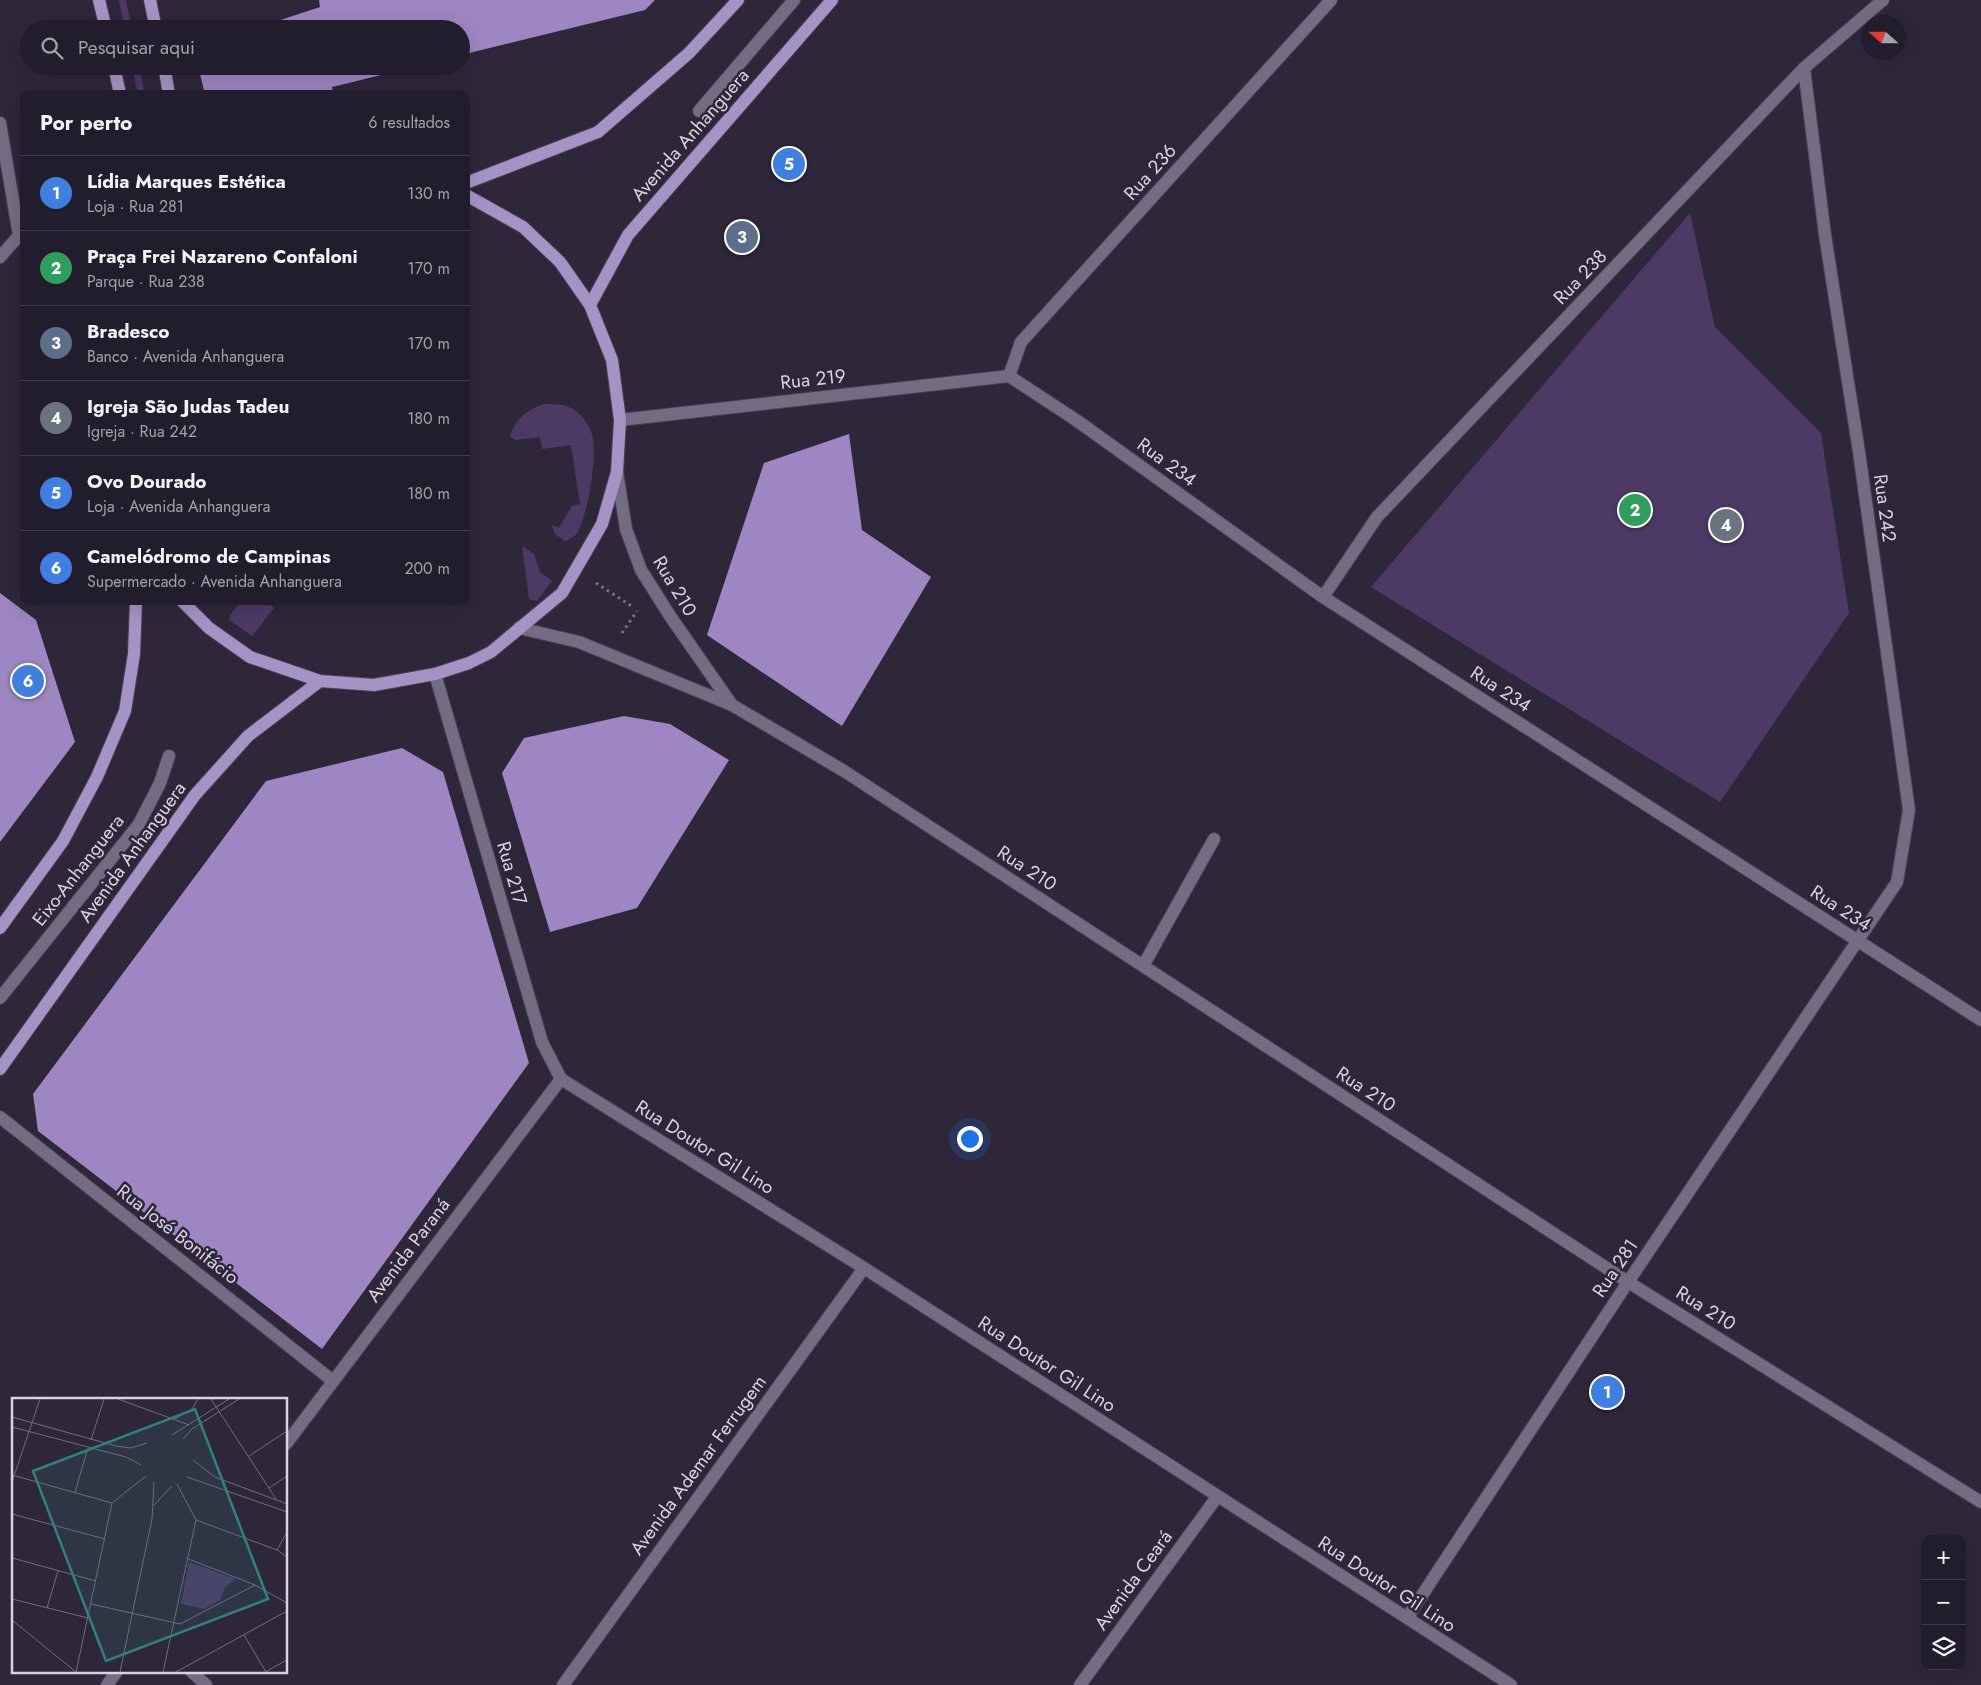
<!DOCTYPE html>
<html lang="pt">
<meta charset="utf-8">
<style>
:root{--surface:#221d2c;--page:#2a2634;--text:#f1f3f6;--muted:#a2a2a9;--line:#3f3b48;--accent:#2563eb}
body{margin:0;font-family:Jost,sans-serif;background:var(--page);color:var(--text)}
.controls{position:absolute;right:15px;bottom:15px;display:grid;overflow:hidden;border-radius:10px;box-shadow:0 5px 20px #0002}
.controls button{width:45px;height:45px;display:grid;place-items:center;padding:0;border:0;border-bottom:1px solid var(--line);background:var(--surface);color:var(--text);font:25px sans-serif}
.compass{position:absolute;left:1861px;top:15px;width:45px;height:45px;border-radius:50%;background:var(--surface);box-shadow:0 5px 20px #0002;rotate:291deg}
.you{position:absolute;left:969px;top:1138px;width:18px;height:18px;margin:-12px;border:4px solid #fff;border-radius:50%;background:#1a73e8;box-shadow:0 0 0 8px #1a73e833}
.badge{display:grid;place-items:center;width:32px;height:32px;border-radius:50%;background:var(--accent);color:#fff;font-size:16px;font-weight:700}
.pin{position:absolute;translate:-50% -50%;border:2px solid #fff;box-shadow:0 1px 5px #0006}
.list{margin:0;padding:0;list-style:none}
h2{display:flex;justify-content:space-between;align-items:center;height:65px;margin:0;padding:0 20px;font-size:21px}
h2 small{font-size:16px;font-weight:400;color:var(--muted)}
.list li{display:grid;grid-template-columns:32px 1fr auto;gap:15px;align-items:center;box-sizing:border-box;height:75px;padding:0 20px;border-top:1px solid var(--line)}
.list b{display:block;font-size:19px;white-space:nowrap}
.list p{margin:0;font-size:16px;white-space:nowrap;color:var(--muted)}
.list em{font-size:16px;font-style:normal;color:var(--muted)}
.icon{flex:none;width:28px;height:28px;fill:none;stroke:currentColor;stroke-width:2;stroke-linecap:round;stroke-linejoin:round}
.map{position:relative;flex:none;width:1981px;height:1685px;overflow:hidden}
.search{position:absolute;background:var(--surface);box-shadow:0 5px 20px #0002;left:20px;top:20px;width:450px;height:55px;display:flex;align-items:center;gap:12px;box-sizing:border-box;padding:0 18px;border-radius:28px;color:var(--muted);font-size:19px}
.panel{position:absolute;background:var(--surface);box-shadow:0 5px 20px #0002;left:20px;top:90px;width:450px;height:515px;border-radius:10px}
.map>svg:first-child{display:block}
</style>
<div class="map">
<svg width="1981" height="1685" viewBox="0 0 1981 1685">
<rect width="100%" height="100%" fill="#2e273a"/>
<!-- green -->
<path fill="#4c3a65" d="M119,0h7l6,29h-7z
M132,66h7l6,28h-7z
M1690,213l25,114 106,106 28,180 -129,189 -349,-215z
M544,404c12,0 24,0 33,8 7,6 13,14 15,23 6,21 -4,75 -13,95 -2,5 -8,9 -14,11l-10,-7 -3,-9 7,3 13,-22 8,-2 -9,-59 -29,4 -2,-12 -25,3 -5,-4c6,-18 17,-26 34,-32z
M522,546l12,8 6,18 12,9 -15,20 -8,-2z
M241,601h24l9,7 -22,28 -23,-16 1,-5z"/>
<!-- building -->
<path fill="#9d86c1" d="M319,0h336l-10,10 -184,45v-26h-208l67,-22z
M198,66h216v1l-82,20 1,7h-128z
M849,434l13,96 69,47 -89,149 -135,-91 57,-172z
M0,593l36,27 39,122 -75,100z
M624,716l46,8 59,36 -92,148 -87,24 -48,-159 22,-35z
M402,748l41,24 86,291 -207,286 -284,-218 -5,-37 233,-313z"/>
<g fill="none" stroke-linecap="round" stroke-linejoin="round">
<!-- minor casing -->
<g stroke="#484253" stroke-width="14">
<path id="minor" d="M699,111l95,-111
M0,123l19,113
M0,257l24,-27
M1009,376l67,44 247,177 658,423
M1009,376l12,-34 310,-342
M620,420l389,-44
M617,472l9,57 15,41 29,46 62,89
M1323,597l54,-80 427,-449 79,-68
M519,628l60,14 153,63 112,66 784,511 353,220
M435,674l107,368 19,37
M1143,966l71,-127
M0,998l139,-174 21,-41 9,-27
M561,1079l303,189 647,417
M0,1117l333,264
M286,1444l275,-365
M1407,1618l221,-336 269,-400 12,-72 -50,-358 -34,-217 -21,-167
M191,1671l15,14
M107,1685l10,-14
M563,1685l301,-417
M1080,1685l137,-188"/>
</g>
<!-- major casing -->
<g stroke="#484253" stroke-width="14">
<path id="major" d="M99,0l7,29
M150,0l6,29
M114,66l6,28
M164,66l5,28
M466,183l132,-51 91,-79 49,-53
M590,305l38,-70 204,-235
M182,601l27,27 41,29 70,24 54,4 61,-11 34,-11 22,-11 71,-59 40,-69 15,-52 3,-52 -8,-60 -22,-55 -30,-43 -37,-35 -57,-32
M0,928l63,-87 34,-64 28,-66 9,-57 2,-53
M0,1069l195,-274 53,-59 72,-55"/>
</g>
<!-- path -->
<path stroke="#797384" stroke-width="3" stroke-dasharray="2.5 4" stroke-linecap="butt" d="M596,583l37,24
M622,633l15,-22"/>
<!-- minor -->
<use href="#minor" stroke="#746c82" stroke-width="12"/>
<!-- major -->
<use href="#major" stroke="#a693c5" stroke-width="12"/>
</g>
<g text-anchor="middle" dominant-baseline="central" stroke-width="5" stroke-linejoin="round" paint-order="stroke">
<!-- street labels -->
<g font-size="19" fill="#d8d3e0" stroke="#2e273a">
<text transform="translate(690 135) rotate(-49)">Avenida Anhanguera</text>
<text transform="translate(1150 172) rotate(-48)">Rua 236</text>
<text transform="translate(1580 277) rotate(-46)">Rua 238</text>
<text transform="translate(813 379) rotate(-6)">Rua 219</text>
<text transform="translate(1167 462) rotate(36)">Rua 234</text>
<text transform="translate(1885 508) rotate(82)">Rua 242</text>
<text transform="translate(675 586) rotate(59)">Rua 210</text>
<text transform="translate(1501 689) rotate(33)">Rua 234</text>
<text transform="translate(132 852) rotate(-54)">Avenida Anhanguera</text>
<text transform="translate(1027 868) rotate(33)">Rua 210</text>
<text transform="translate(78 870) rotate(-52)">Eixo-Anhanguera</text>
<text transform="translate(512 873) rotate(74)">Rua 217</text>
<text transform="translate(1841 908) rotate(33)">Rua 234</text>
<text transform="translate(1366 1089) rotate(33)">Rua 210</text>
<text transform="translate(705 1147) rotate(32)">Rua Doutor Gil Lino</text>
<text transform="translate(178 1234) rotate(38)">Rua José Bonifácio</text>
<text transform="translate(408 1250) rotate(-53)">Avenida Paraná</text>
<text transform="translate(1615 1268) rotate(-56)">Rua 281</text>
<text transform="translate(1706 1308) rotate(32)">Rua 210</text>
<text transform="translate(1047 1364) rotate(33)">Rua Doutor Gil Lino</text>
<text transform="translate(698 1465) rotate(-54)">Avenida Ademar Ferrugem</text>
<text transform="translate(1133 1580) rotate(-54)">Avenida Ceará</text>
<text transform="translate(1387 1584) rotate(33)">Rua Doutor Gil Lino</text>
</g>
</g>
<!-- overview -->
<g transform="translate(12 1398)">
<rect width="275" height="275" fill="#2e273a"/>
<path d="M177,164l47,17 -10,7 -6,14 -16,9 -23,-5z" fill="#4c3a65"/>
<path fill="none" stroke="#726c7c" stroke-width="1" d="M106,1l71,26M199,1l65,100M0,19l104,29 15,2 16,-5M161,22l19,-11 6,-10M0,29l114,30 15,8M160,37l57,-36M171,41l9,-10 47,-30M79,42l13,-41M237,58l38,-25M181,62l22,17 72,27M0,77l100,28M175,79l100,35M0,84l28,-83M165,86l19,36M257,90l18,-12M63,94l13,-44M100,105l34,-27M142,107l18,-19M0,116l93,25M184,122l81,30 10,7M265,152l10,-18M0,160l84,23M174,160l69,27 32,18M0,201l76,19M79,206l89,20 75,-39M35,210l11,-37M0,222l64,52M232,237l22,37M64,274l36,-169M108,274l32,-153 2,-37M151,274l33,-152M164,274l111,-61M253,274l22,-12"/>
<path fill="#2d847f" fill-opacity="0.15" stroke="#2d847f" stroke-width="2.5" d="M183,11l73,190 -162,62 -73,-190z"/>
<rect width="275" height="275" fill="none" stroke="#d8d3e0" stroke-width="2.5"/>
</g>
</svg>
<div class="controls">
<button>+</button>
<button>−</button>
<button><svg class="icon" aria-label="layers" viewBox="0 0 24 24"><path d="M12 4l9 5-9 5-9-5zM3 14l9 5 9-5"/></svg></button>
</div>
<svg class="compass" viewBox="-18 -18 36 36"><path d="M0-13l5 13h-10z" fill="#e53935"/><path d="M0 13l5-13h-10z" fill="#a2a2a9"/></svg>
<div class="you"></div>
<div class="pin badge" style="left:1607px;top:1392px;background:#3f7fe0">1</div>
<div class="pin badge" style="left:1635px;top:510px;background:#2e9e5b">2</div>
<div class="pin badge" style="left:742px;top:237px;background:#5c6f8a">3</div>
<div class="pin badge" style="left:1726px;top:525px;background:#6b7280">4</div>
<div class="pin badge" style="left:789px;top:164px;background:#3f7fe0">5</div>
<div class="pin badge" style="left:28px;top:681px;background:#3f7fe0">6</div>
<div class="search"><svg class="icon" aria-label="search" viewBox="0 0 24 24"><circle cx="10" cy="10" r="6"/><path d="M15 15l6 6"/></svg>Pesquisar aqui</div>
<section class="panel">
<h2>Por perto<small>6 resultados</small></h2>
<ul class="list">
<li><span class="badge" style="background:#3f7fe0">1</span><div><b>Lídia Marques Estética</b><p>Loja · Rua 281</p></div><em>130 m</em></li>
<li><span class="badge" style="background:#2e9e5b">2</span><div><b>Praça Frei Nazareno Confaloni</b><p>Parque · Rua 238</p></div><em>170 m</em></li>
<li><span class="badge" style="background:#5c6f8a">3</span><div><b>Bradesco</b><p>Banco · Avenida Anhanguera</p></div><em>170 m</em></li>
<li><span class="badge" style="background:#6b7280">4</span><div><b>Igreja São Judas Tadeu</b><p>Igreja · Rua 242</p></div><em>180 m</em></li>
<li><span class="badge" style="background:#3f7fe0">5</span><div><b>Ovo Dourado</b><p>Loja · Avenida Anhanguera</p></div><em>180 m</em></li>
<li><span class="badge" style="background:#3f7fe0">6</span><div><b>Camelódromo de Campinas</b><p>Supermercado · Avenida Anhanguera</p></div><em>200 m</em></li>
</ul>
</section>
</div>
